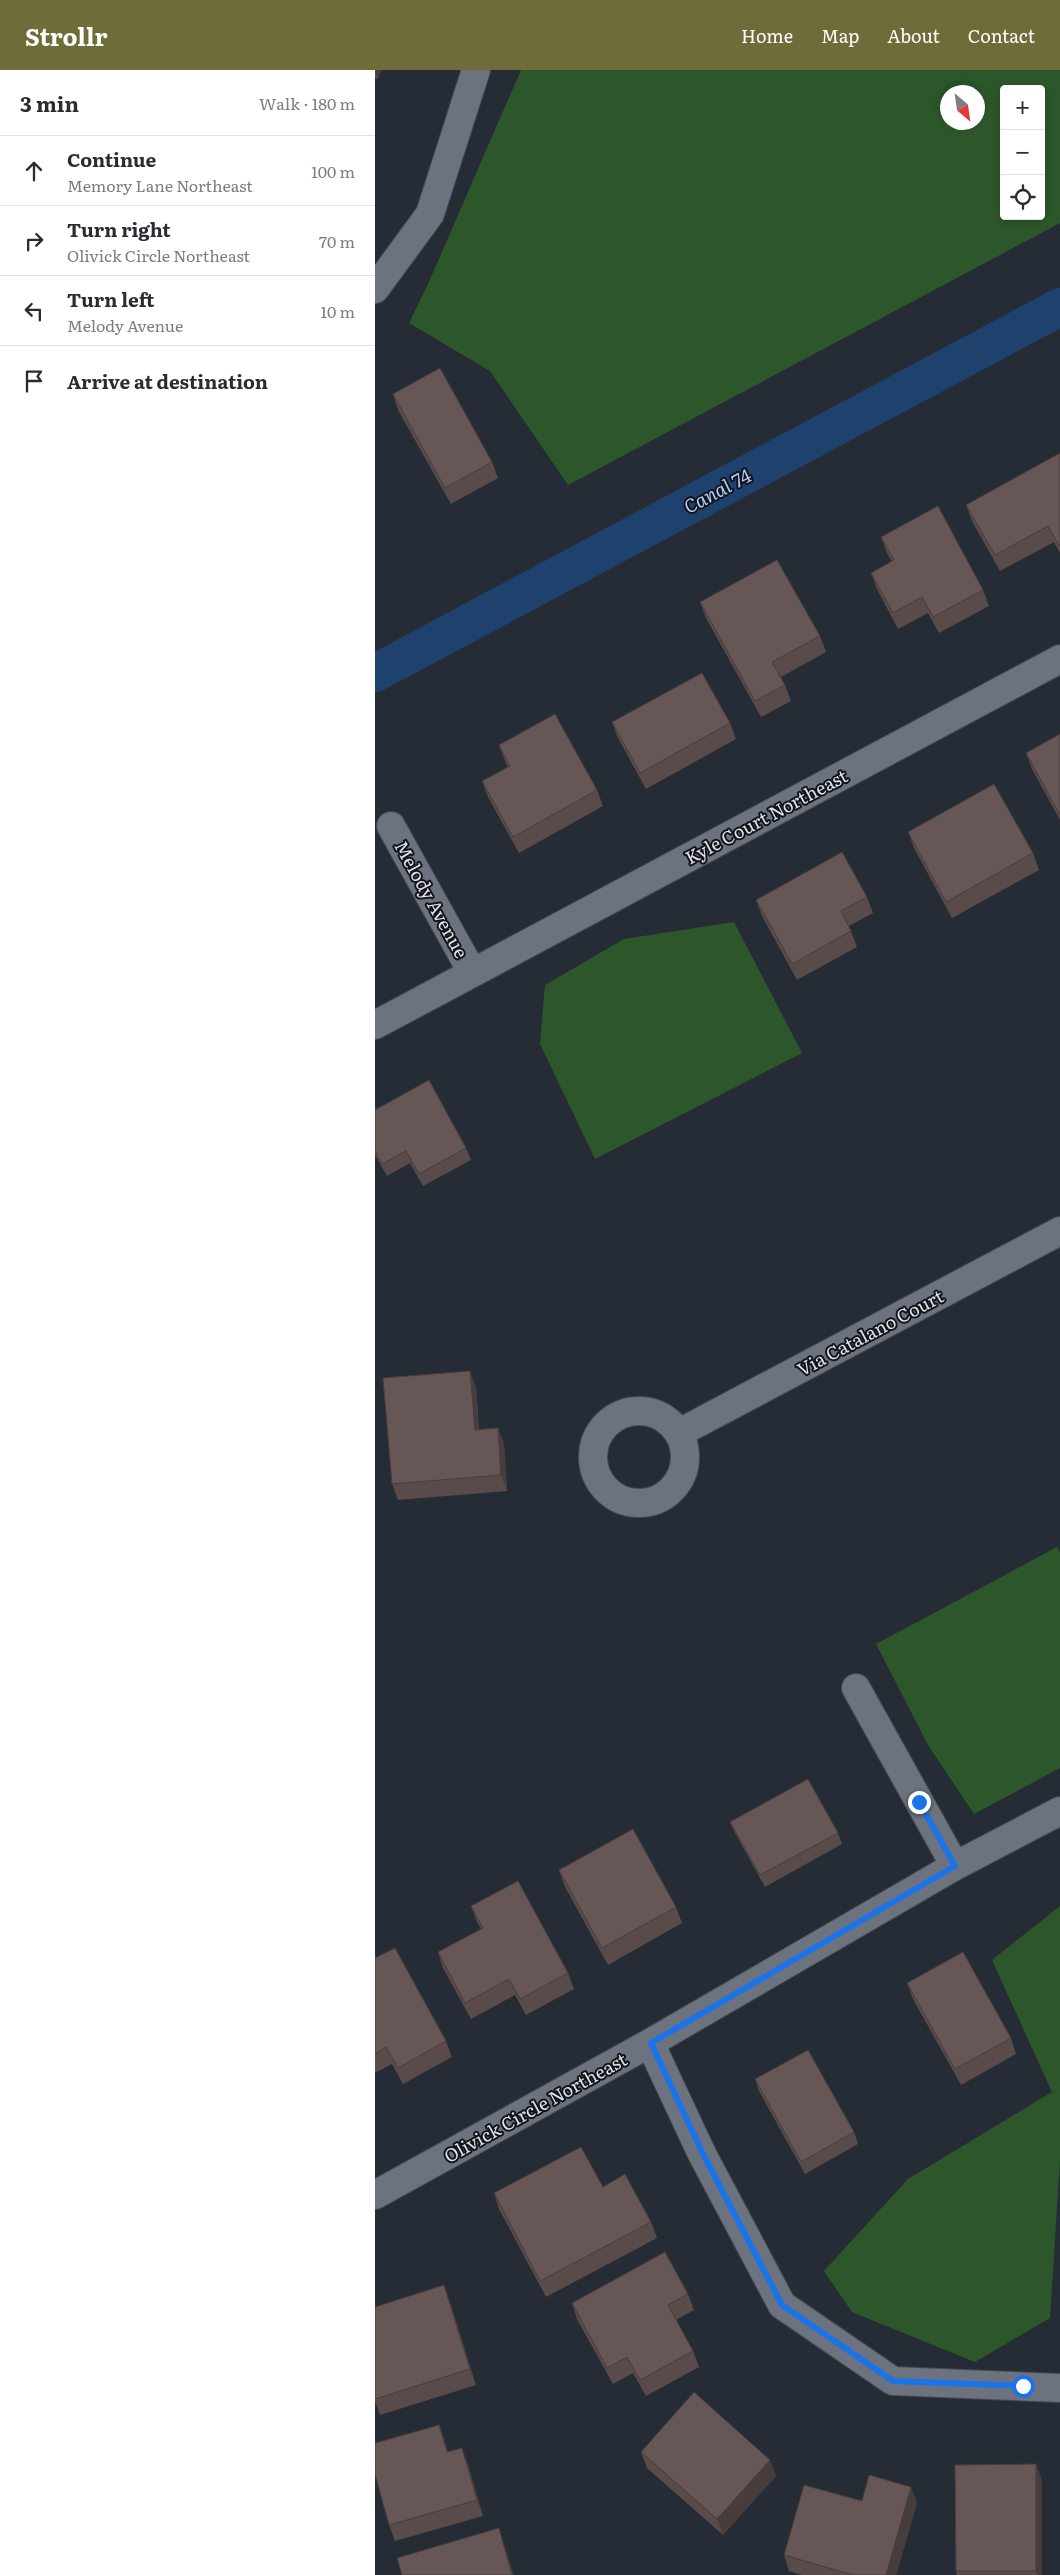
<!DOCTYPE html>
<meta charset="utf-8">
<style>
:root{--surface:#fff;--page:#f7f7f7;--text:#2b2b33;--muted:#7c7c81;--line:#e1e1e2;--accent:#6e6d39}
body{margin:0;font-family:Literata,serif;background:var(--page);color:var(--text)}
.controls{position:absolute;right:15px;top:15px;display:grid;overflow:hidden;border-radius:5px;box-shadow:0 2px 8px #0003}
.controls button{width:45px;height:45px;display:grid;place-items:center;padding:0;border:0;border-bottom:1px solid var(--line);background:var(--surface);color:var(--text);font:25px sans-serif}
.compass{position:absolute;left:565px;top:15px;width:45px;height:45px;border-radius:50%;background:var(--surface);box-shadow:0 2px 8px #0003;rotate:151deg}
.stop{position:absolute;width:15px;height:15px;margin:-11px;border:4px solid #1a73e8;border-radius:50%;background:#fff}
.stop.end{background:#1a73e8;border-color:#fff;box-shadow:0 1px 5px #0008}
.list{margin:0;padding:0;list-style:none}
h2{display:flex;justify-content:space-between;align-items:center;height:65px;margin:0;padding:0 20px;font-size:21px}
h2 small{font-size:16px;font-weight:400;color:var(--muted)}
.list li{display:grid;grid-template-columns:32px 1fr auto;gap:15px;align-items:center;box-sizing:border-box;height:70px;padding:0 20px;border-top:1px solid var(--line)}
.list b{display:block;font-size:19px;white-space:nowrap}
.list p{margin:0;font-size:16px;white-space:nowrap;color:var(--muted)}
.list em{font-size:16px;font-style:normal;color:var(--muted)}
.icon{flex:none;width:28px;height:28px;fill:none;stroke:currentColor;stroke-width:2;stroke-linecap:round;stroke-linejoin:round}
.map{position:relative;flex:none;width:685px;height:2505px;overflow:hidden}
header{display:flex;align-items:center;gap:30px;box-sizing:border-box;height:70px;padding:0 25px;background:var(--accent);color:#fff}
header strong{font-size:24px}
nav{display:flex;gap:28px;margin-inline-start:auto;font-size:18px}
main{display:flex}
aside{flex:1;background:var(--surface)}
.map>svg:first-child{display:block}
</style>
<header>
<strong>Strollr</strong>
<nav><a>Home</a><a>Map</a><a>About</a><a>Contact</a></nav>
</header>
<main>
<aside>
<h2>3 min<small>Walk · 180 m</small></h2>
<ul class="list">
<li><svg class="icon" aria-label="ahead" viewBox="0 0 24 24"><path d="M12 20V5M6 11l6-6 6 6"/></svg><div><b>Continue</b><p>Memory Lane Northeast</p></div><em>100 m</em></li>
<li><svg class="icon" aria-label="right" viewBox="0 0 24 24"><path d="M7 20v-9h11M14 6l5 5-5 5"/></svg><div><b>Turn right</b><p>Olivick Circle Northeast</p></div><em>70 m</em></li>
<li><svg class="icon" aria-label="left" viewBox="0 0 24 24"><path d="M17 20v-9H6M10 6l-5 5 5 5"/></svg><div><b>Turn left</b><p>Melody Avenue</p></div><em>10 m</em></li>
<li><svg class="icon" aria-label="arrive" viewBox="0 0 24 24"><path d="M6 21V4h12l-3 4 3 4H6"/></svg><div><b>Arrive at destination</b></div></li>
</ul>
</aside>
<div class="map">
<svg width="685" height="2505" viewBox="0 0 685 2505">
<rect width="100%" height="100%" fill="#262c36"/>
<!-- green -->
<path fill="#2d572a" fill-rule="evenodd" d="M146,0h539v153l-492,262 -78,-114 -81,-48 19,-39zM629,19h37v127h-37zM602,22v30h-30v-30z
M359,852l68,131 -207,106 -55,-115 5,-59 79,-46z
M682,1477l3,6v215l-86,46 -46,-69 -52,-101z
M685,1836v254l-10,158 -75,44 -123,-50 -28,-41 84,-92 144,-87 -60,-132z"/>
<g fill="none" stroke-linecap="round" stroke-linejoin="round">
<!-- canal -->
<path stroke="#1f416d" stroke-width="38" d="M0,603l685,-366"/>
<!-- minor casing -->
<g stroke="#454a52" stroke-width="30">
<path id="minor" d="M0,219l55,-75 46,-144
M16,756l81,146
M0,955l685,-366
M218 1387a46 46 0 1 1 92 0a46 46 0 1 1-92 0Z
M304,1363l381,-202
M481,1618l99,178
M275,1973l52,111 80,151 111,76 167,7
M0,2125l275,-152 305,-177 105,-55"/>
</g>
<!-- minor -->
<use href="#minor" stroke="#6c737e" stroke-width="28"/>
</g>
<!-- wall -->
<path fill="#584b4a" d="M0,0h6l-3,9 -3,-1z
M18,324l99,68 6,16 -47,26 -53,-94z
M685,383v100l-6,-11 -54,29 -28,-50 -6,-16z
M506,467l102,53 6,16 -50,27 -11,-20 -30,16 -21,-40 -6,-16 21,-11 -5,-9z
M325,532l120,34 6,16 -45,25 4,8 6,16 -30,16 -55,-99z
M237,652l118,1 6,16 -90,50 -28,-51z
M685,664v86l-28,-51 -6,-16z
M124,675l98,45 6,16 -84,47 -31,-56 -6,-16 26,-14 -3,-6z
M533,762l125,21 6,17 -87,48 -38,-70z
M492,827l6,16 -24,13 8,21 -60,33 -35,-64 -6,-16z
M0,1040l91,38 5,12 -48,26 -13,-23 -23,13 -12,-21z
M101,1317l3,42 19,-1 6,16 3,47 -109,9 -6,-16z
M355,1752l108,11 4,11 -77,43 -30,-54z
M184,1800l117,37 6,16 -74,42 -43,-78z
M96,1836l97,67 6,16 -48,26 -11,-20 -44,24 -28,-51 -5,-16 43,-23 -4,-7z
M0,1888l71,83 6,16 -49,27 -11,-20 -17,9z
M532,1913l104,55 5,16 -55,31 -48,-86z
M380,2009l99,53 4,12 -53,30 -46,-83z
M228,2117l48,35 6,16 -111,59 -47,-88 -5,-16z
M313,2224l6,16 -18,10 17,31 6,16 -53,29 -13,-23 -20,11 -36,-65 -5,-16z
M75,2232l26,83 -96,30 -5,-14v-94z
M64,2355l9,27 20,12 15,52 -88,25 -6,-16z
M266,2382l129,8 6,16 -53,59 -76,-67z
M667,2410v95h-85l-1,-4z
M487,2431l55,2 -21,72h-94l-13,-4 -5,-16z"/>
<!-- shaded-wall -->
<path fill="#473d3c" d="M0,0h6l-3,9z
M95,1301l6,16 4,59 -5,-16z
M123,1358l6,16 3,47 -6,-16z
M69,2215l6,17 26,83 -6,-16z
M64,2355l6,16 8,27 -6,-16z
M87,2378l6,16 15,52 -6,-16z
M395,2390l6,16 -53,59 -6,-16z
M661,2394l6,16v95h-4l-2,-4z
M536,2417l6,16 -21,72h-10z
M124,2458l5,16 10,31h-2z"/>
<!-- building -->
<path fill="#665756" stroke="#473d3c" d="M65,298l52,94 -47,26 -52,-94z
M685,383v94l-12,-21 -53,29 -29,-50z
M563,436l45,84 -50,27 -11,-20 -29,16 -22,-40 23,-13 -13,-23z
M402,490l43,76 -48,26 13,23 -30,16 -55,-99z
M327,603l28,50 -90,50 -28,-51z
M180,644l42,76 -84,47 -31,-56 28,-15 -11,-21z
M685,664v81l-34,-62z
M619,714l39,69 -87,49 -38,-70z
M467,782l25,45 -26,14 10,20 -59,33 -36,-64z
M54,1010l37,68 -47,26 -13,-23 -24,13 -7,-13v-41z
M95,1301l5,59 23,-2 3,47 -109,9 -9,-106z
M433,1709l30,54 -78,42 -30,-53z
M258,1759l43,78 -74,41 -43,-78z
M143,1811l50,92 -48,26 -11,-20 -44,24 -27,-51 45,-24 -12,-22z
M20,1878l51,93 -48,27 -12,-21 -11,7v-96z
M588,1882l48,86 -56,31 -48,-86z
M433,1980l46,82 -53,30 -46,-83z
M206,2077l22,40 22,-13 26,48 -111,59 -46,-88z
M290,2182l23,42 -20,11 25,46 -53,29 -13,-23 -20,11 -35,-65z
M69,2215l26,84 -95,30v-92z
M319,2322l76,68 -53,59 -76,-67z
M64,2355l8,27 15,-4 15,52 -88,25 -14,-51v-31z
M661,2394v107h-80l-1,-106z
M494,2405l42,12 -25,88h-33l-69,-20 20,-70 58,16z
M124,2458l13,47h-110l-5,-17z"/>
<g fill="none" stroke-linecap="round" stroke-linejoin="round">
<!-- route -->
<path stroke="#1a73e8" stroke-width="6" d="M544,1732l36,64 -304,177 52,111 79,151 111,76 130,5"/>
</g>
<g text-anchor="middle" dominant-baseline="central" stroke-width="4" stroke-linejoin="round" paint-order="stroke">
<!-- street labels -->
<g font-size="18" fill="#dfe3ea" stroke="#121419">
<text transform="translate(391 746) rotate(-28)">Kyle Court Northeast</text>
<text transform="translate(57 829) rotate(61)">Melody Avenue</text>
<text transform="translate(495 1262) rotate(-28)">Via Catalano Court</text>
<text transform="translate(160 2037) rotate(-29)">Olivick Circle Northeast</text>
</g>
<!-- water labels -->
<g font-size="19" font-style="italic" fill="#b0d1fc" stroke="#121419">
<text transform="translate(342 420) rotate(-28)">Canal 74</text>
</g>
</g>
</svg>
<div class="controls">
<button>+</button>
<button>−</button>
<button><svg class="icon" aria-label="locate" viewBox="0 0 24 24"><circle cx="12" cy="12" r="6"/><path d="M12 2v4M12 18v4M2 12h4M18 12h4"/></svg></button>
</div>
<svg class="compass" viewBox="-18 -18 36 36"><path d="M0-13l5 13h-10z" fill="#e53935"/><path d="M0 13l5-13h-10z" fill="#7c7c81"/></svg>
<div class="stop" style="left:648px;top:2316px"></div>
<div class="stop end" style="left:544px;top:1732px"></div>
</div>
</main>
